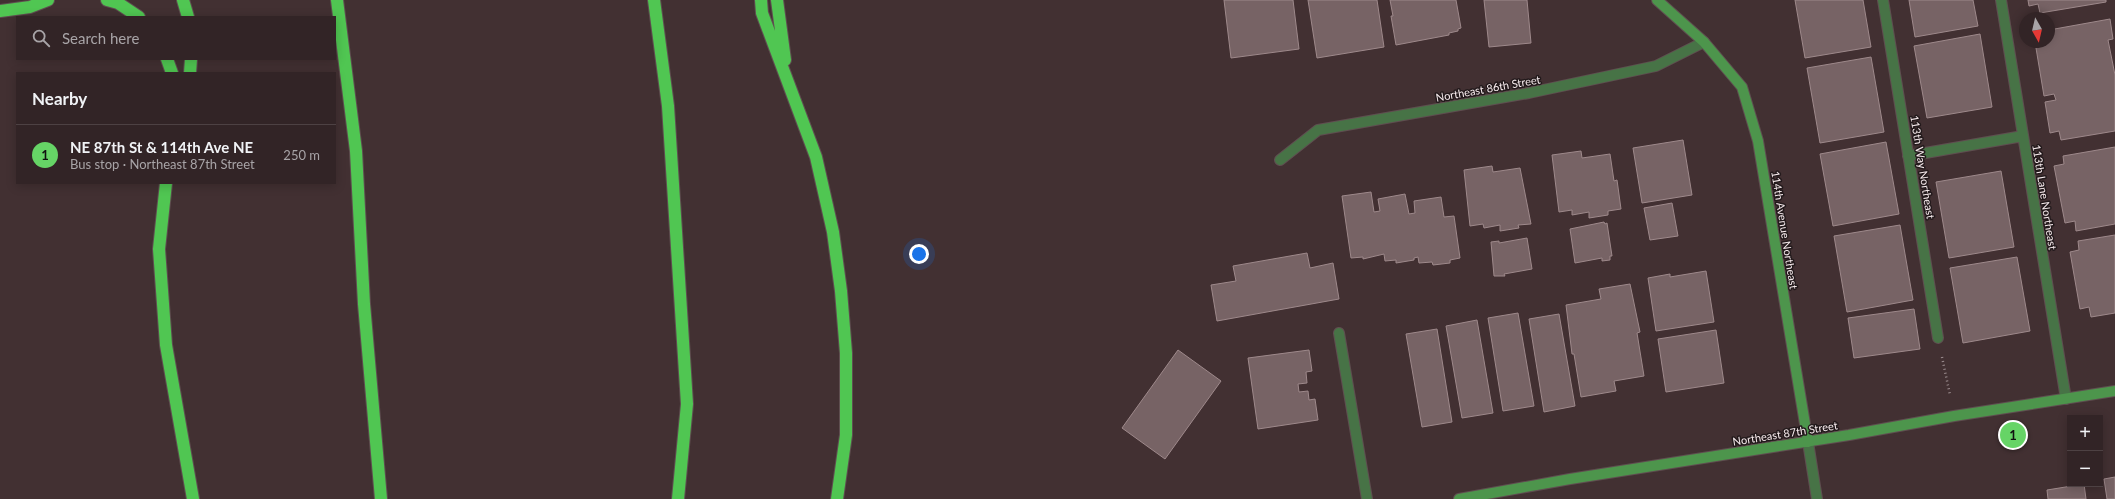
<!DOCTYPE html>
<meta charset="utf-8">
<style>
:root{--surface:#322426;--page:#3a2c2e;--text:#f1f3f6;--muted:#a8a4a7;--line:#4d4143;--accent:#66d466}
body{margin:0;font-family:Lato,sans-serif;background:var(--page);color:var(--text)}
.controls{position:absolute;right:12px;bottom:12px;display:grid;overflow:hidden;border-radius:0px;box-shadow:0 2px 10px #0003}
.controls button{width:36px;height:36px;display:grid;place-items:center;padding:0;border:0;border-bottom:1px solid var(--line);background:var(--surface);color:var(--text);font:20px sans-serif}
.compass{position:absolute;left:2019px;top:12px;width:36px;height:36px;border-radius:50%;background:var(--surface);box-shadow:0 2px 10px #0003;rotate:172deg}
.you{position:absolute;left:919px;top:254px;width:14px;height:14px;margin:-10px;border:3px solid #fff;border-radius:50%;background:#1a73e8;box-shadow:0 0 0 6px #1a73e833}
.badge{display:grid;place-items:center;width:26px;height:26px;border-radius:50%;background:var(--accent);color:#111;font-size:13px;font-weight:700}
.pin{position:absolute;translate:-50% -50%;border:2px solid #fff;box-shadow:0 1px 4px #0006}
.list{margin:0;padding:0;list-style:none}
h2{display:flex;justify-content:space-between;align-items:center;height:52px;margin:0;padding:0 16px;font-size:17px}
h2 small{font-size:13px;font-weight:400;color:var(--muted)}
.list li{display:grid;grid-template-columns:26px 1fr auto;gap:12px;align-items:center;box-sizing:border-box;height:60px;padding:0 16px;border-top:1px solid var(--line)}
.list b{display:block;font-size:15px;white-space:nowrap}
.list p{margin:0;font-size:13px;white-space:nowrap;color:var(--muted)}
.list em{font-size:13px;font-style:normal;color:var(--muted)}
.icon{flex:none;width:22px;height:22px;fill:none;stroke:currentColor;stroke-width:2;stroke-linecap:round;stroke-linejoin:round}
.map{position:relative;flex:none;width:2115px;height:499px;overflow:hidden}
.search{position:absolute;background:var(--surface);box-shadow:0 2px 10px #0003;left:16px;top:16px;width:320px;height:44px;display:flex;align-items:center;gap:10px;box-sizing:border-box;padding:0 14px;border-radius:0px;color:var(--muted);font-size:15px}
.panel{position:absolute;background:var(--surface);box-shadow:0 2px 10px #0003;left:16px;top:72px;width:320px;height:112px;border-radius:0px}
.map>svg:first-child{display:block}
</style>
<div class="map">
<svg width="2115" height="499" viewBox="0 0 2115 499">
<rect width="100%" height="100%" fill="#423032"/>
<!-- building -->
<path fill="#776365" stroke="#9e898b" d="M1224,0h69l6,49 -68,9z
M1308,0h69l7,47 -67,11z
M1390,0h66l5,28 -3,1v2l-9,2v2l-53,10 -5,-29h2z
M1484,0h43l4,43 -42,4z
M1795,0h68l8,47 -66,11z
M1909,0h64l5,26 -63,11z
M2028,0h78v2l-66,11 -2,-9 -9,2z
M2110,19l3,20 -5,1 7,35v56l-54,9 -2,-9 -9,2 -5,-31 11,-2 -2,-6 -10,2 -9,-54h14v-12z
M1980,34l12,73 -65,11 -13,-72z
M1871,57l13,75 -64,11 -13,-75z
M1683,140l9,55 -50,8 -9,-55z
M1886,142l13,72 -66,12 -13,-72z
M2115,147v77l-39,7 -1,-10 -10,2 -11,-57 10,-2 -1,-8z
M1581,151l1,7 28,-4 4,27 3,-1 4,29 -13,2v4l-19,3v-6l-17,3v-5l-13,2 -7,-57z
M1492,166l1,6 27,-4 11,56 -13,1 1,3 -19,3v-6l-16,3 -1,-4 -13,2 -6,-56z
M2001,171l13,76 -65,11 -13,-76z
M1371,192l3,20 6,-1 -2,-12 27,-5 4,20 6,-1 -1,-12 27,-4 3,20 10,-1 6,42 -10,2v3l-17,2 -1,-3 -13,1 -1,-6 -4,1v2l-18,3v-3l-11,1 -1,-7 -21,5v-2l-12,1 -9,-62z
M1672,203l6,33 -28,4 -6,-32z
M1604,222l1,2 2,-1 5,33h-2v4l-8,1v-3l-27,5 -5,-34z
M1900,225l13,75 -66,12 -13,-76z
M2115,235v78l-24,4 -2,-10 -9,2 -10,-57 9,-2 -1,-9z
M1527,238l5,31 -28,5 1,2h-11l-3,-34 8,-1v2z
M1307,253l3,15 23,-5 6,36 -122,22 -6,-36 25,-4 -3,-15z
M2017,257l13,74 -67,12 -13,-75z
M1706,271l8,51 -58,9 -8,-53 22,-4v3z
M1630,284l10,48 -3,1 7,43 -30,5 2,10 -35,6 -7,-43h-2l-6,-49 35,-6 -2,-10z
M1914,309l6,40 -66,9 -6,-40z
M1518,313l16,93 -31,5 -15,-93z
M1559,314l16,92 -31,6 -15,-93z
M1477,320l16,93 -31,5 -16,-92z
M1437,329l15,93 -30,5 -16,-93z
M1716,330l8,53 -58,9 -8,-53z
M1178,350l43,31 -56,78 -43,-31z
M1309,350l3,21 -6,1 1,11 -9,1 1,8 9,-1 1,9 6,-1 3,21 -60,9 -10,-71z
M2115,477v22h-8l-3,-20z
M2084,484l2,15h-38l-1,-9z"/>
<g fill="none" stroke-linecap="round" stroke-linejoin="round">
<!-- lane casing -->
<g stroke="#5f4e50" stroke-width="12">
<path id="lane" d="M1339,333l28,166"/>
</g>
<!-- street casing -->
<g stroke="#5f4e50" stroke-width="12">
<path id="street" d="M1883,0l55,338
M2001,0l65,399
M1908,156l115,-20
M1280,160l38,-30 211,-37 127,-27 48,-24
M1808,442l9,57"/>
</g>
<!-- secondary casing -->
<g stroke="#5f4e50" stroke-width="12">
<path id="secondary" d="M1657,0l47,42 38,45 16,54 50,301
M1459,499l111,-20 279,-44 105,-19 161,-25"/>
</g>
<!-- highway casing -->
<g stroke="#5f4e50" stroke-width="14">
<path id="highway" d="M107,0l11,3 21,14
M183,0l5,17
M337,0l19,151 8,153 17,195
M654,0l14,106 19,298 -9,95
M761,0l1,13 54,144 17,75 8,59 5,62v82l-9,64
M777,0l8,60
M0,11l30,-4 18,-7
M167,59l5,14
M190,73l1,-14
M166,183l-7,66 7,96 27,154"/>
</g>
<!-- path -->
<path stroke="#9b8c8e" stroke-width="2.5" stroke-dasharray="1 3" stroke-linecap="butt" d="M1942,357l8,38"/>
<!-- lane -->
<use href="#lane" stroke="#477346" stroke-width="10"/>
<!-- street -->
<use href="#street" stroke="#477346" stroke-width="10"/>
<!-- secondary -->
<use href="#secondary" stroke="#4d954c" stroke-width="10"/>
<!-- highway -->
<use href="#highway" stroke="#50c652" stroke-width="12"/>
</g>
<g text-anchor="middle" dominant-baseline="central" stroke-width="3" stroke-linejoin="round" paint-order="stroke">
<!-- street labels -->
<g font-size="11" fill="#f9edef" stroke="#231a1c">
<text transform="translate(1488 88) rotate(-10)">Northeast 86th Street</text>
<text transform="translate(1923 167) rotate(81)">113th Way Northeast</text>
<text transform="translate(2045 197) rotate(81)">113th Lane Northeast</text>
<text transform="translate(1785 230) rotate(81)">114th Avenue Northeast</text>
<text transform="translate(1785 433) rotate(-9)">Northeast 87th Street</text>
</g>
</g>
</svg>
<div class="controls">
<button>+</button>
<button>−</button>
</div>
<svg class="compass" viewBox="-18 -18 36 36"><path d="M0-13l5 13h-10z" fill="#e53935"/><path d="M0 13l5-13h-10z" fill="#a8a4a7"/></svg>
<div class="you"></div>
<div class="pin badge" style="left:2013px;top:435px">1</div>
<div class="search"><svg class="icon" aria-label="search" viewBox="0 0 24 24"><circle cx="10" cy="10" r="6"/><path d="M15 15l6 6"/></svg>Search here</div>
<section class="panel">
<h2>Nearby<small></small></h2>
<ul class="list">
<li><span class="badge">1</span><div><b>NE 87th St &amp; 114th Ave NE</b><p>Bus stop · Northeast 87th Street</p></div><em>250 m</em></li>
</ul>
</section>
</div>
